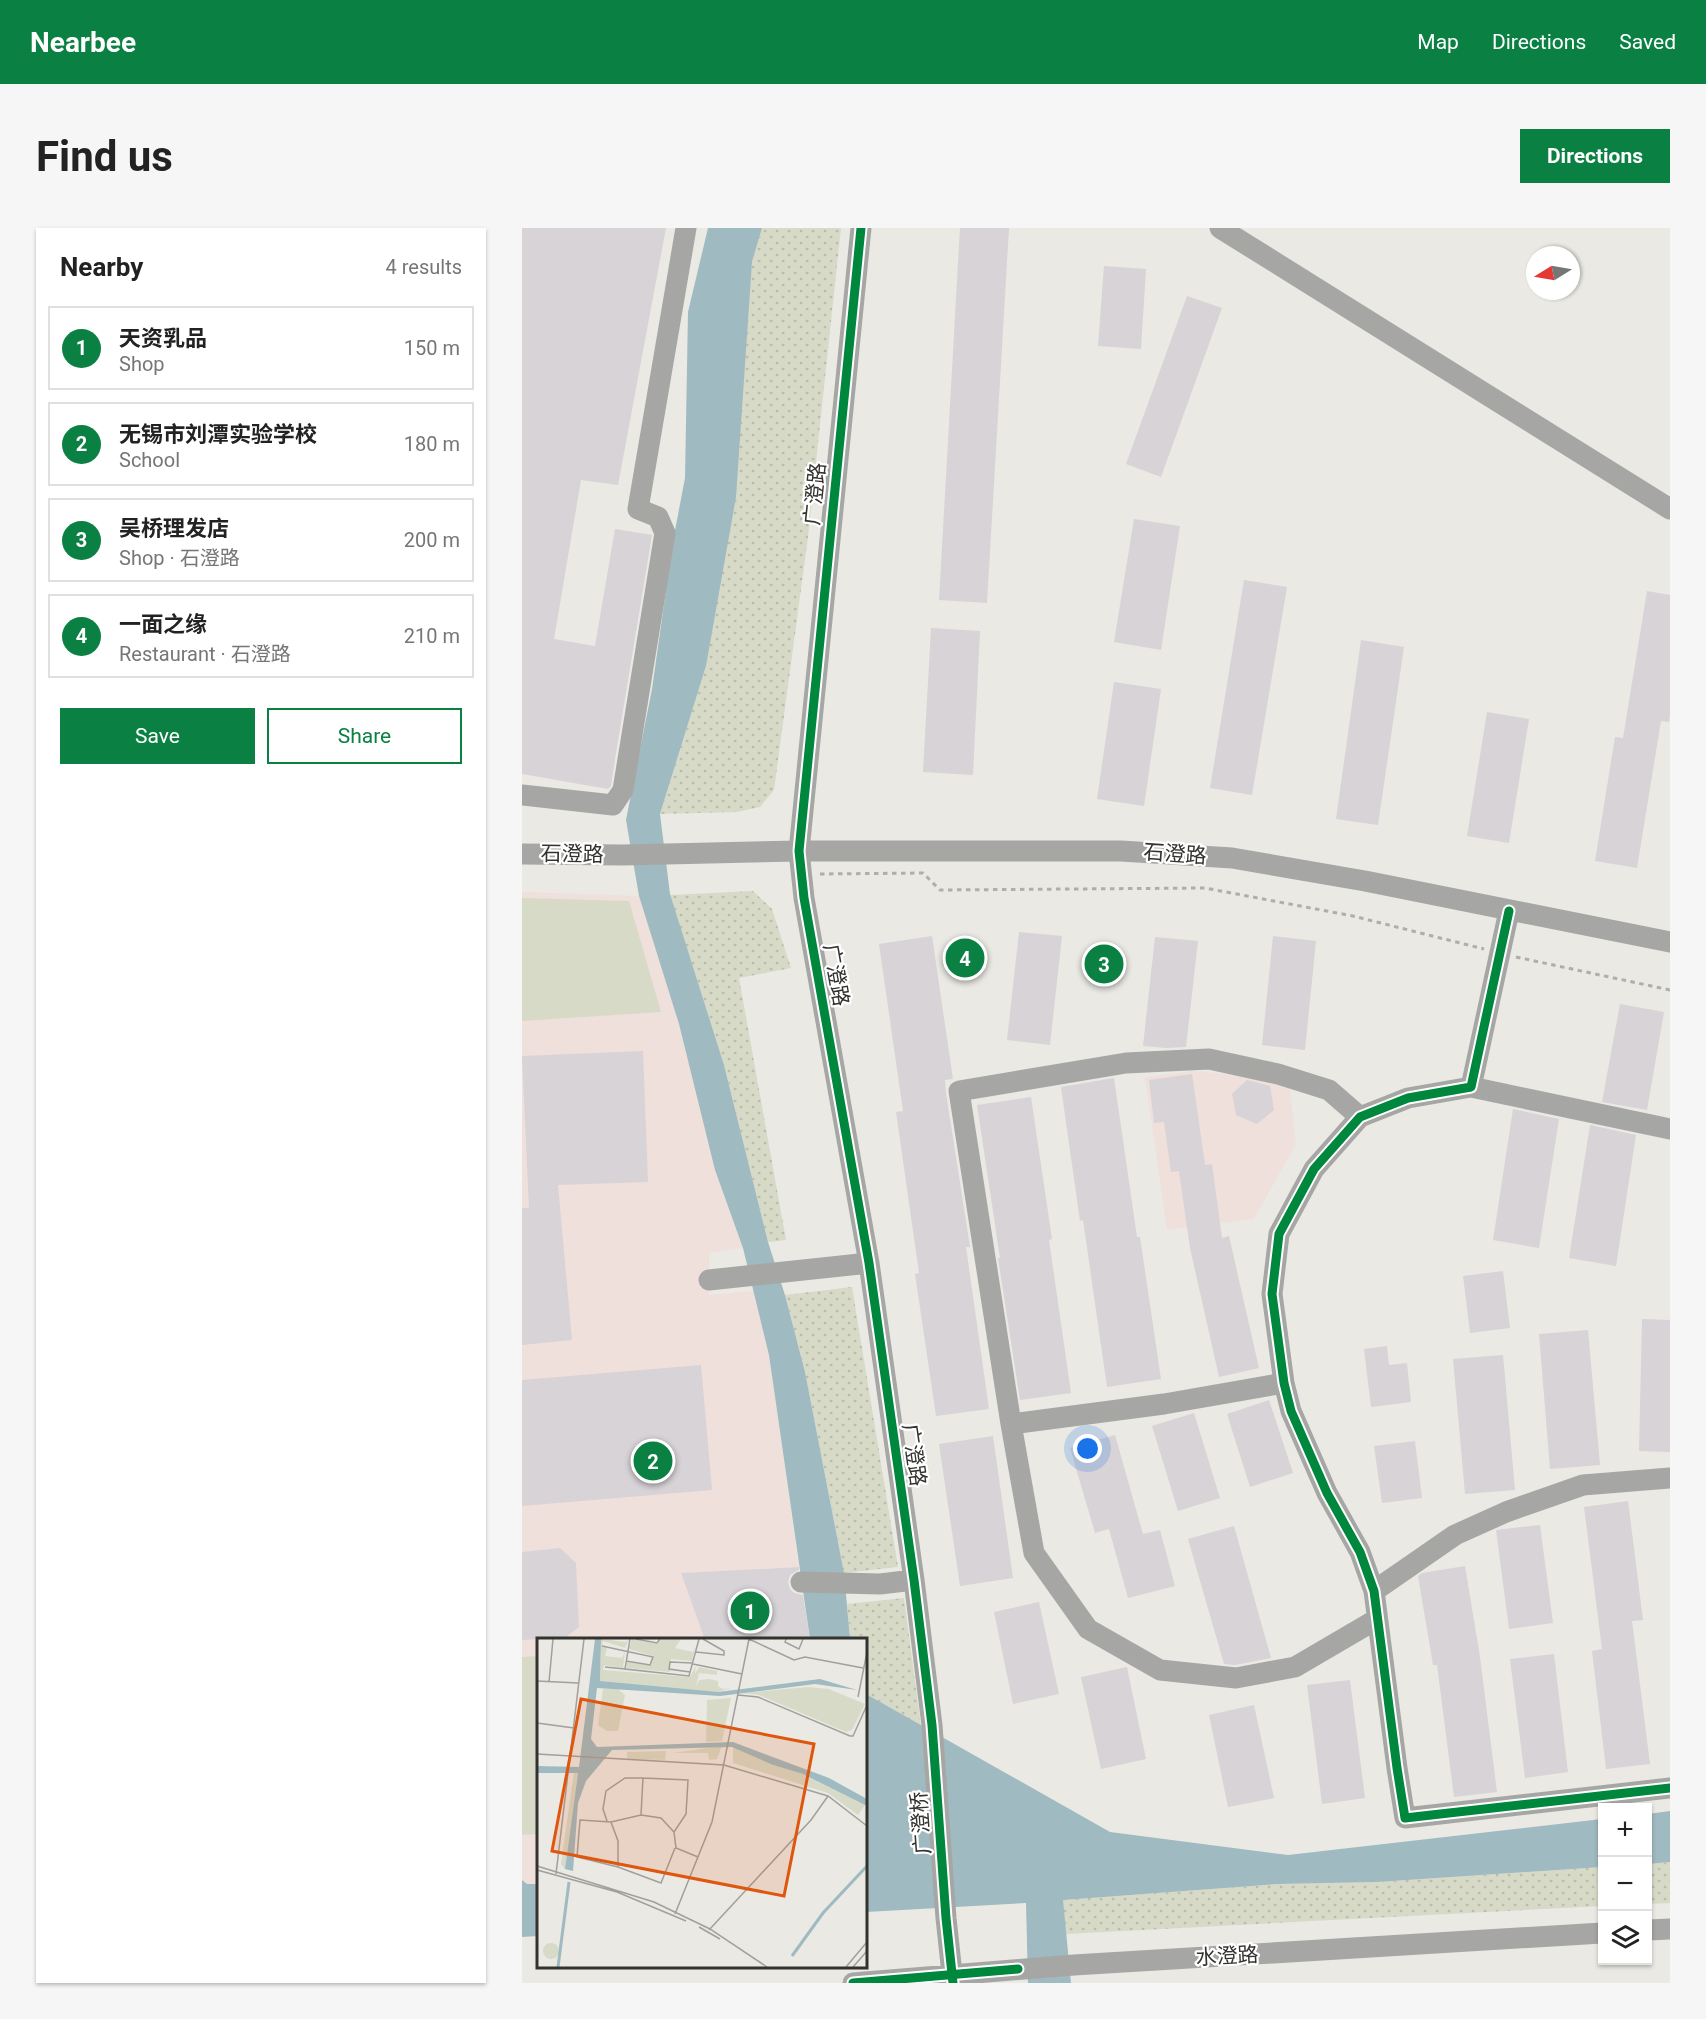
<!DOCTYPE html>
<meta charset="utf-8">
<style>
:root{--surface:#fff;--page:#f6f6f6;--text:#222;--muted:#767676;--line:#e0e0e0;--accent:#0b8043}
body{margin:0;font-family:Roboto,"Noto Sans SC",sans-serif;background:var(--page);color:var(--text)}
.controls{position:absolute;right:18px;bottom:18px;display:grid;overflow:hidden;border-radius:0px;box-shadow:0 2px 4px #0004}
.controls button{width:54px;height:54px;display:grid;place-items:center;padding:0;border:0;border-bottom:2px solid var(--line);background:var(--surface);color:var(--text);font:30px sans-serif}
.compass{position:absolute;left:1004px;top:18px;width:54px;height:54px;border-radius:50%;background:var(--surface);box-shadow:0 2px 4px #0004;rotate:259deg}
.you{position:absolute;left:566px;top:1221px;width:21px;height:21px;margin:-15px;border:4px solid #fff;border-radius:50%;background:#1a73e8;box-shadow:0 0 0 9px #1a73e833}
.badge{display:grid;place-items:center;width:39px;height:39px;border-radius:50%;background:var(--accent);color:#fff;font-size:20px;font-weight:700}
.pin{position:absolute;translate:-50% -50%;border:3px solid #fff;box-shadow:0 2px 6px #0006}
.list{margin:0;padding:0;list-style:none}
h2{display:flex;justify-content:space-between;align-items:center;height:78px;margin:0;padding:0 24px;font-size:26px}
h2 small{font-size:20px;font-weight:400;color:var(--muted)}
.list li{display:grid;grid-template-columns:39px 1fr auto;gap:18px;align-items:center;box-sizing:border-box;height:84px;margin:0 12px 12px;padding:0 12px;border:2px solid var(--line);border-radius:0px}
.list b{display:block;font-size:22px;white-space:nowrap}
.list p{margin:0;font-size:20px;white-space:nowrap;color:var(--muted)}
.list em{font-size:20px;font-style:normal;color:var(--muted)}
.actions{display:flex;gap:12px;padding:18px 24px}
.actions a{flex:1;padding:14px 0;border:2px solid var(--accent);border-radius:0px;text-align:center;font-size:21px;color:var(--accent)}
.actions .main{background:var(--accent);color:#fff}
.icon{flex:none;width:33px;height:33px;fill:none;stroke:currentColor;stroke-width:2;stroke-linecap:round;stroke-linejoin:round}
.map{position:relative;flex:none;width:1148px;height:1755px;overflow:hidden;border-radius:0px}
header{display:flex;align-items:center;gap:36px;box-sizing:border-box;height:84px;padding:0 30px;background:var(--accent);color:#fff}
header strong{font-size:28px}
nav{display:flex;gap:33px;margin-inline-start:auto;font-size:21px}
.intro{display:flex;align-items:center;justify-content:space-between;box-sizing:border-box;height:144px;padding:0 36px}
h1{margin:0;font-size:42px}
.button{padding:15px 27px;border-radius:0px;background:var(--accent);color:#fff;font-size:21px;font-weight:700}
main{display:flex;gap:36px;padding:0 36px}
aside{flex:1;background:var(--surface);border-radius:0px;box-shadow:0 2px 4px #0004}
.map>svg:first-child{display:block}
</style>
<header>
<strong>Nearbee</strong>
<nav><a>Map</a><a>Directions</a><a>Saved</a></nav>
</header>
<div class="intro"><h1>Find us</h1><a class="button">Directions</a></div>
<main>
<aside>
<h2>Nearby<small>4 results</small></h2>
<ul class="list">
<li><span class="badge">1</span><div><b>天资乳品</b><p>Shop</p></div><em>150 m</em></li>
<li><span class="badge">2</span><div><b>无锡市刘潭实验学校</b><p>School</p></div><em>180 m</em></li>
<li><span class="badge">3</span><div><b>吴桥理发店</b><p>Shop · 石澄路</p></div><em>200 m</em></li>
<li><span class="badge">4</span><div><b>一面之缘</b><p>Restaurant · 石澄路</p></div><em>210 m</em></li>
</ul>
<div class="actions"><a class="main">Save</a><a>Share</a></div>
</aside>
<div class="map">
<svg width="1148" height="1755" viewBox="0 0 1148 1755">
<defs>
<pattern id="grass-dots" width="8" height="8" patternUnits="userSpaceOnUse" patternTransform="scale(1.5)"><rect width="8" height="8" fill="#d8dac8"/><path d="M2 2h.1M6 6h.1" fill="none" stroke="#babcac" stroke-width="1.8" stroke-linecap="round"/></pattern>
</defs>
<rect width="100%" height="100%" fill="#eae9e4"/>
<!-- education -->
<path fill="#efe0db" d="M0,664l117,4 40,128 36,146 28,78 -34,5v42l45,-4 15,64 30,212 -118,6 24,66 -167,1v244h-11l-5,-4z
M671,843l53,5 44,13 6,55 -42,75 -87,11 -22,-153z"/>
<!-- grass -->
<path fill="url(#grass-dots)" d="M240,0h79l-33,309 -34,253 -14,17 -23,5 -77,2 46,-148 46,-404z
M231,663l19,18 19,59 -52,10 47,262 -18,2 -44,-177 -54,-170z
M330,1059l46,280 -54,6 -39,-201 -20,-77z
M382,1370l17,128 -55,-32v-54l-16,-1 -3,-35z
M1148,1634v41l-22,1v-40z
M1080,1639v39l-536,28 -4,-34 216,-16 99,-2z"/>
<!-- garden -->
<path fill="#d8dac8" d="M0,670l107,3 32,111 -139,9z
M16,1428v178l-16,1v-178z"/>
<!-- water -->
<path fill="#9fbac0" d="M186,0h54l-10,34 -16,235 -30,169 -46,148 10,80 54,171 44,177 17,53 20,77 39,201 6,66h-40l-41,-284 -26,-107 -28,-78 -36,-146 -40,-128 -13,-76 26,-131 21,-148 12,-63 3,-166z
M344,1466l244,138 178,23 314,-36v48l-225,15 -99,2 -215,16 8,83h-43l-2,-80 -160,9z
M1148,1583v51l-22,2v-50z
M0,1652l5,4h11v52l-16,1z"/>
<!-- building -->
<path fill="#d8d3d6" d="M0,0h144l-48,257 -37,-5 -27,159 41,7 20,-117 37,6 -37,224 -4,27 -3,3 -86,-15z
M438,0h49l-22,375 -48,-3z
M582,38l42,3 -5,80 -43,-3z
M665,68l35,12 -61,169 -35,-13z
M612,291l46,7 -19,124 -47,-8z
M722,352l43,7 -35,208 -42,-7z
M1125,363l23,4v120l-1,7 -8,-1 -24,147 -42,-7 20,-124 8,1z
M409,400l49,3 -7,144 -50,-3z
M839,412l43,7 -26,178 -42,-6z
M592,454l47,7 -17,117 -47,-7z
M965,484l42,7 -20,124 -42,-7z
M497,704l43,4 -12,109 -43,-5z
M410,708l21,143 -8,1 1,13 24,154h-4l23,162 -53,7 -21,-142 4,-1 -23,-161 7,-1 -24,-167z
M751,708l43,5 -11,109 -43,-5z
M633,709l43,4 -12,106 -20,1 -23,-2z
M1098,776l44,8 -17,98 -45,-8z
M121,823l5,131 -90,3 14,155 -50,5v-137h7l-7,-152z
M670,846l13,91 7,-1 10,74 7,-2 30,132 -40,9 -29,-129 -11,-77 -8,1 -7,-50 -10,1 -5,-43z
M592,850l23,159h3l21,142 -54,8 -24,-167 -3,1 -19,-134z
M725,852l23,6 4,24 -17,14 -21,-9 -4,-21z
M509,869l21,142 -3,1 22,153 -51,7 -22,-142h2l-23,-153z
M991,881l46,10 -20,129 -46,-8z
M1068,897l46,10 -20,131 -47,-8z
M981,1043l7,57 -40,5 -7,-57z
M1120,1091l28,1v132l-31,-1z
M1066,1102l12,135 -50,4 -11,-135z
M865,1118l2,19 18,-2 4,39 -40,5 -7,-58z
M981,1127l12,135 -50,4 -12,-135z
M179,1137l11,125 -190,16v-126z
M747,1172l24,73 -43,14 -23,-73z
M672,1185l26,85 -42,13 -26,-85z
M593,1207l28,99 17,-4 15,56 -47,12 -19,-69 -14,4 -25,-85z
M471,1208l20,142 -53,8 -21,-142z
M893,1213l7,57 -40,5 -8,-57z
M1106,1273l15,119 -11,1 18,143 -44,5 -14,-118 10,-2 -18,-142z
M1018,1297l13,98 -44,6 -13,-99z
M712,1298l37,132 -36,7 -11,-1 -36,-125z
M38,1320l16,15 3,64 -13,10 -44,3v-88z
M943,1338l15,91 17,135 -43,5 -17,-132h-4l-15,-89 4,-3z
M277,1339v3l-9,5 -2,7 2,7 4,4 9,2 7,45h-105l-24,-67z
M517,1374l20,92 -46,10 -19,-92z
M1032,1426l14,118 -43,6 -15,-119z
M605,1439l19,92 -45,10 -20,-92z
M828,1452l15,118 -43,6 -15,-119z
M732,1477l20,93 -46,9 -19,-92z"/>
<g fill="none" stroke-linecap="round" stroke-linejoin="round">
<!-- path -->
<path stroke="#aeaeab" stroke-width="3" stroke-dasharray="4.5 4.5" stroke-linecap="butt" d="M298,646l103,-1 17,17 265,-2 148,28 131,33
M994,729l154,33"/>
<!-- minor -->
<path stroke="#a6a7a5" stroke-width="21" d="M339,0l-62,623 5,47 65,365 45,317 18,145 14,193 7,65
M698,0l450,281
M0,567l91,10 10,-15 42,-257 -7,-16 -20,-8 48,-281
M0,626l101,1 176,-4h322l111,7 133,23 305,61
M987,683l-38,176 -63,11 -48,19 -46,52 -35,65 -7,60 12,89 7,28 36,82 33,59 14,39 23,177 8,50 265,-30
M949,859l199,42
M187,1052l160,-17
M762,1155l-120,21 -153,20 23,129 54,76 72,41 76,8 59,-11 82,-48
M489,1196l-52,-333 167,-28 83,-4 69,15 51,16 31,27
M279,1354l79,2 34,-4
M852,1363l81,-56 51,-23 77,-27 87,-7
M1126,1702l22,-1
M331,1755l221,-18 528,-32"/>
<!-- cycleway casing -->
<g stroke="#fff" stroke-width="13">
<path id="cycleway" d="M339,0l-62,623 5,47 65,365 45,317 18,145 14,193 7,65
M987,683l-38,176 -63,11 -48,19 -46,52 -35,65 -7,60 12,89 7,28 36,82 33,59 14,39 23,177 8,50 265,-30
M331,1755l165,-14"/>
</g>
<!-- cycleway -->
<use href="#cycleway" stroke="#00873e" stroke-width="9"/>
</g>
<g text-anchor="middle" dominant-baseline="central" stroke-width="4.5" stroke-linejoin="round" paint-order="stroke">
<!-- street labels -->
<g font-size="21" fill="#33322f" stroke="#fff">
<text transform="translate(293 266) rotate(-84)">广澄路</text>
<text transform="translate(50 626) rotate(1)">石澄路</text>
<text transform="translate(653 626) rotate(4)">石澄路</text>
<text transform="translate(314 747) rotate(80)">广澄路</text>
<text transform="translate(392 1227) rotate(82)">广澄路</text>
<text transform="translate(399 1595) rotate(-94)">广澄桥</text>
<text transform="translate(705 1728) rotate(-3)">水澄路</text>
</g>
</g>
<!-- overview -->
<g transform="translate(15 1410)">
<rect width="330" height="330" fill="#eae9e4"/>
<path d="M64,1l25,3 3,-3 -4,9 -22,-7 -1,6 5,1 -2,8 17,2 3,-7 -2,17 -19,-3 -1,5 87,7 6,-11 -1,8 4,-7 18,4v4l-18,-2 -3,14 3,-7 10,-1 9,2v5l5,3 8,-1 -13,4 -23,-1 -95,-10zM95,1l26,5 3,-5h20l-6,9 18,4 2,-6 -3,15 -21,-2 -1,13 -43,-4v-6l23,3 3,-9 -24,-7zM271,49l21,2 36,15 -13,26 -6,2 -87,-37 -17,-2zM185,108l-5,13 -8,1 -1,-7h-35zM196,109l40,18 30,9 62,31 -7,10 -30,-22 -95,-30zM129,113l-1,9 -38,-1v-7zM37,134h4l-13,97 -4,-5z" fill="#d8dac8"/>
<path d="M66,51h15l7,6 -7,36h-11l-9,-6zM194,60l-9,43 -16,1 1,-42zM6 313a8 8 0 1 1 16 0a8 8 0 1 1-16 0Z" fill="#d8dac8"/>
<path d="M58,1h6l-1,42 118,11 102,-13 37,11 -42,-6 -95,12 -123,-8 -6,51 6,8 136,-5 96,36 38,21v7l-64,-32 -30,-9 -41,-18 -120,3 -26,31 -8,22 -5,68 -8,-2 13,-96h-41v-7l42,1z" fill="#9fbac0"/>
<path fill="none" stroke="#9fbac0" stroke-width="3" d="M255,318l31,-43 44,-47M21,329l11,-85"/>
<path fill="none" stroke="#a1a09c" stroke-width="1.5" d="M93,1l-5,30 64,7 10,-37M99,1l21,4 3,-4M212,1l45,21 11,-3 58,11M249,1l-1,3 14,7 4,-10M65,8l51,11 -3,8 -24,-4M159,14l28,3v-4l-21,-12M156,26l49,10M68,29l20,2M153,34l-21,-3 1,-7 23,1M0,43l41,2M12,44l4,-43M201,57l20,2 92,39h3l14,-31M321,59l9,-45M0,85l37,5M0,116l187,11 104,31 39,30M106,140l45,2 -2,34 -12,18M70,183l-4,-12 3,-18 19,-13h18l-2,37M74,184l7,19v26l-41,-10 3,-37 31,2 30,-7 20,3 13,14 2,16 22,9M0,228l117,36 56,27 57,38M81,229l43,16 14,-35M0,232l80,22 69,29M19,236l28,-235M138,276l37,-92 37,-183M162,289l21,12M172,292l102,-110 17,-24M309,329l21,-25M316,329l14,-16"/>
<path fill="#df570e" fill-opacity="0.15" stroke="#df570e" stroke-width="3" d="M44,61l233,45 -30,152 -232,-45z"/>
<rect width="330" height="330" fill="none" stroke="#33322f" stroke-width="3"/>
</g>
</svg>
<div class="controls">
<button>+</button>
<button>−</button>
<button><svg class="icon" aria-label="layers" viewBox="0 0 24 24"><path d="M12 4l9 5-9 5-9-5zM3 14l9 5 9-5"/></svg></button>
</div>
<svg class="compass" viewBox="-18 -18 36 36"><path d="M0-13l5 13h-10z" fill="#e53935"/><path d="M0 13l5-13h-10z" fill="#767676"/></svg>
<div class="you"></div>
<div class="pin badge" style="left:228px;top:1383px">1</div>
<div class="pin badge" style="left:131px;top:1233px">2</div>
<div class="pin badge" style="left:582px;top:736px">3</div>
<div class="pin badge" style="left:443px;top:730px">4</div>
</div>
</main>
